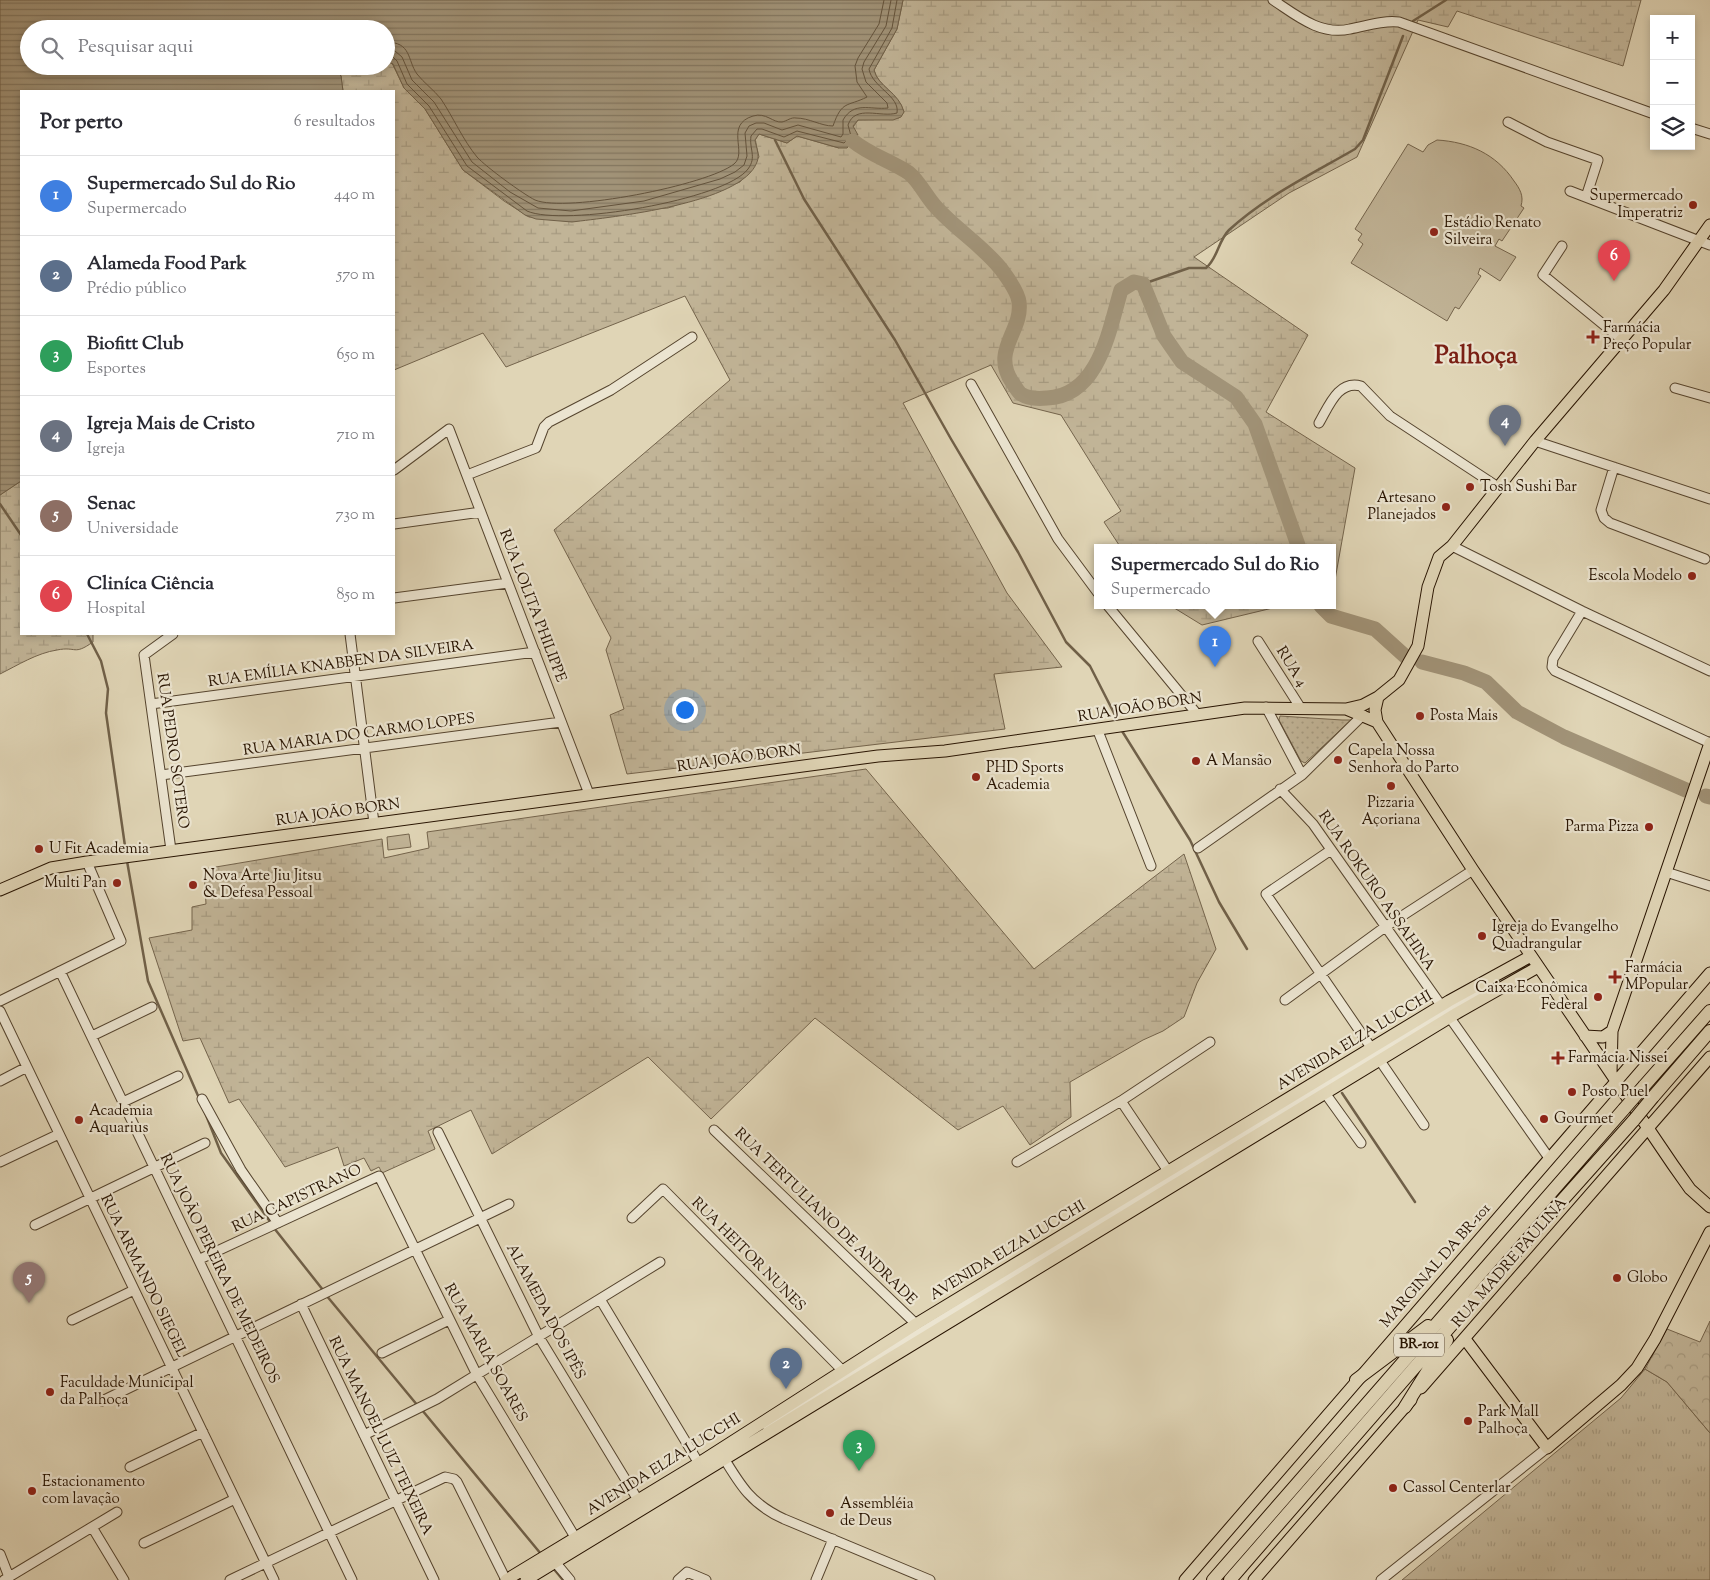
<!DOCTYPE html>
<html lang="pt">
<meta charset="utf-8">
<style>
:root{--surface:#fff;--page:#f7f7f7;--text:#2b2b33;--muted:#7c7c81;--line:#e1e1e2;--accent:#8f2418}
body{margin:0;font-family:"Sorts Mill Goudy",serif;background:var(--page);color:var(--text)}
.controls{position:absolute;right:15px;top:15px;display:grid;overflow:hidden;border-radius:0px;box-shadow:0 2px 8px #0003}
.controls button{width:45px;height:45px;display:grid;place-items:center;padding:0;border:0;border-bottom:1px solid var(--line);background:var(--surface);color:var(--text);font:25px sans-serif}
.you{position:absolute;left:684px;top:709px;width:18px;height:18px;margin:-12px;border:4px solid #fff;border-radius:50%;background:#1a73e8;box-shadow:0 0 0 8px #1a73e833}
.badge{display:grid;place-items:center;width:32px;height:32px;border-radius:50%;background:var(--accent);color:#fff;font-size:16px;font-weight:700}
.pin{position:absolute;translate:-50% -41px;filter:drop-shadow(0 1px 2px #0008)}
.pin::after{content:'';position:absolute;top:26px;width:18px;height:15px;background:inherit;clip-path:polygon(0 0,100% 0,50% 100%)}
.popup{position:absolute;left:1094px;top:544px;width:242px;height:65px;box-sizing:border-box;display:grid;place-content:center;border-radius:0px;background:var(--surface);filter:drop-shadow(0 1px 4px #0005);font-size:16px;white-space:nowrap;color:var(--muted)}
.popup b{font-size:19px;color:var(--text)}
.popup::after{content:'';position:absolute;left:50%;top:100%;margin-left:-10px;border:10px solid transparent;border-top-color:var(--surface)}
.list{margin:0;padding:0;list-style:none}
h2{display:flex;justify-content:space-between;align-items:center;height:65px;margin:0;padding:0 20px;font-size:21px}
h2 small{font-size:16px;font-weight:400;color:var(--muted)}
.list li{display:grid;grid-template-columns:32px 1fr auto;gap:15px;align-items:center;box-sizing:border-box;height:80px;padding:0 20px;border-top:1px solid var(--line)}
.list b{display:block;font-size:19px;white-space:nowrap}
.list p{margin:0;font-size:16px;white-space:nowrap;color:var(--muted)}
.list em{font-size:16px;font-style:normal;color:var(--muted)}
.icon{flex:none;width:28px;height:28px;fill:none;stroke:currentColor;stroke-width:2;stroke-linecap:round;stroke-linejoin:round}
.map{position:relative;flex:none;width:1710px;height:1580px;overflow:hidden}
.search{position:absolute;background:var(--surface);box-shadow:0 2px 8px #0003;left:20px;top:20px;width:375px;height:55px;display:flex;align-items:center;gap:12px;box-sizing:border-box;padding:0 18px;border-radius:28px;color:var(--muted);font-size:19px}
.panel{position:absolute;background:var(--surface);box-shadow:0 2px 8px #0003;left:20px;top:90px;width:375px;height:545px;border-radius:0px}
.map>svg:first-child{display:block}
</style>
<div class="map">
<svg width="1710" height="1580" viewBox="0 0 1710 1580">
<defs>
<pattern id="grass-tufts" width="24" height="20" patternUnits="userSpaceOnUse" patternTransform="scale(1.25)"><rect width="24" height="20" fill="#c1b497"/><path d="M3 7l-1-3M5 7V3M7 7l1-3M15 17l-1-3M17 17v-4M19 17l1-3" fill="none" stroke="#a69a80"/></pattern>
<pattern id="forest-crowns" width="20" height="18" patternUnits="userSpaceOnUse" patternTransform="scale(1.25)"><rect width="20" height="18" fill="#c1b497"/><path d="M2 6a3 3 0 1 1 6 0M12 15a3 3 0 1 1 6 0" fill="none" stroke="#a69a80"/></pattern>
<pattern id="wetland-marsh" width="20" height="14" patternUnits="userSpaceOnUse" patternTransform="scale(1.25)"><rect width="20" height="14" fill="#c1b497"/><path d="M1 5h8M5 5V1M11 12h8M15 12V8" fill="none" stroke="#a69a80"/></pattern>
<pattern id="park-dots" width="8" height="8" patternUnits="userSpaceOnUse" patternTransform="scale(1.25)"><rect width="8" height="8" fill="#c1b497"/><path d="M2 2h.1M6 6h.1" fill="none" stroke="#a69a80" stroke-width="1.8" stroke-linecap="round"/></pattern>
<pattern id="water-rules" width="6" height="5" patternUnits="userSpaceOnUse" patternTransform="scale(1.25)"><rect width="6" height="5" fill="#a19378"/><path d="M0 2.5h6" fill="none" stroke="#837760"/></pattern>
</defs>
<rect width="100%" height="100%" fill="#e0d5b6"/>
<filter id="stains"><feTurbulence type="fractalNoise" baseFrequency=".004" numOctaves="4"/><feColorMatrix values="0 0 0 0 .2 0 0 0 0 .09 0 0 0 0 .02 0 0 0 .5 -.17"/></filter>
<radialGradient id="worn" r=".72"><stop offset=".6" stop-color="#630" stop-opacity="0"/><stop offset="1" stop-color="#630" stop-opacity=".3"/></radialGradient>
<!-- grass -->
<path fill="url(#grass-tufts)" stroke="#74644c" d="M1645,1369l22,13 43,51v147h-308l219,-182z"/>
<!-- forest -->
<path fill="url(#forest-crowns)" stroke="#74644c" d="M1710,1321v112l-43,-51 -22,-13 22,-40 33,13z"/>
<!-- wetland -->
<path fill="url(#wetland-marsh)" stroke="#74644c" d="M903,0h738l-18,66 -166,-55 -9,16 -30,-7 -61,137 -68,36 -95,64 114,78 -42,77 89,56 -22,123 -1,-43h-211l-17,-26 17,-11 -60,-96 -48,-12 -22,-38 -88,38 104,190 55,74 -68,7 11,55 -378,45 -17,-59 14,-6 -18,-59 5,-12 -57,-108 176,-150 -45,-84 -179,71 -23,-34 -89,37v-279h-51l-2,-15 -7,-10h52v-5h5l13,27 21,21 38,61 41,31 25,16 139,-9 72,-26 19,-25 -4,-17 4,-6 28,9 10,-7 42,12 19,-28 41,-2 5,-6c-6,-20 -26,-25 -30,-42l23,-41z
M21,481v153h72v8c-20,14 -16,4 -36,8 -20,3 -39,15 -57,24v-179z
M1171,606h110l-79,19z
M866,769l168,200 150,-115 32,95 -19,34 -13,34 -21,14 -20,9 -73,42 1,35 -41,28 -27,-39 -45,24 -143,-112 -104,101 -63,-62 -156,97 -21,-44 -43,21 7,18 -53,24 -3,-6 -8,4 -7,-13 -20,8 -6,-19 -53,20 -46,-68 -10,4 -29,-65 -17,3 -34,-103 43,-8v-23l14,-3 -2,-35 178,-30 2,19 45,-10 -2,-16z"/>
<!-- park -->
<path fill="url(#park-dots)" stroke="#74644c" d="M1280,716l62,4h9l-46,43 -4,-2 -22,-41z"/>
<!-- pitch -->
<path fill="#c1b497" stroke="#74644c" d="M1437,140c32,2 59,14 77,41 6,8 10,15 7,25l3,2 -22,33 -3,-2 -4,7 21,11 -16,24 -20,-13 -2,6 3,2 -22,33 -4,-2 -8,14 -96,-58 12,-19 -5,-4 4,-6 -7,-5 53,-85 15,8 5,-7z
M409,834l2,13 -23,3 -1,-13z"/>
<!-- water -->
<path fill="url(#water-rules)" stroke="#706048" d="M0,0h903l-6,29 -23,41c4,17 25,22 30,42l-3,5 -8,3h-35l-5,6 5,9 -11,13h-8l-42,-12 -10,7 -28,-9 -4,6c1,7 5,15 2,22 -15,42 -145,55 -185,60l-36,-3 -11,-4 -62,-45 -38,-61 -21,-21 -11,-24 -7,-3v-32h-357v37h305l7,10 2,15h-322v390l-21,14z"/>
<g fill="none" stroke-linecap="round" stroke-linejoin="round">
<!-- shore -->
<path stroke="#64533c" stroke-width="1" d="M386,42c26,0 21,18 31,32 7,9 17,16 24,25 12,18 22,41 36,58 9,10 46,37 58,43 31,13 173,-15 199,-36 14,-11 -10,-39 19,-48 13,-4 20,7 29,6 5,-1 9,-5 14,-4 13,0 25,8 37,8 9,-26 14,-19 34,-29l-10,-15 -2,-16 3,-8 21,-34 5,-24
M386,50l9,1 7,6 10,23 22,22 38,60 38,30 28,16 33,3 73,-10 76,-22 15,-7 9,-7 3,-9 -2,-23 4,-7 7,-3h8l18,7 16,-5 43,12 2,-3v-14c11,-19 27,-10 45,-12l-1,-5 -21,-21 -4,-13 2,-7 22,-36 5,-26
M386,56l7,1 4,4 10,23 22,22 38,60 60,45c36,16 198,-11 221,-42 9,-12 1,-20 3,-33l6,-7h5l22,8 13,-6 47,12 7,-7 -3,-11c7,-21 33,-7 49,-12 3,-17 -25,-26 -28,-44l23,-41 5,-28"/>
<!-- stream -->
<path stroke="#706048" stroke-width="2.5" d="M1413,21l33,-21
M775,140l29,59 91,141 56,99 67,113 48,90 24,24 26,51
M1143,284l46,-16h17c12,-10 12,-27 23,-38 37,-34 83,-56 126,-81l8,-9 40,-104
M0,504l21,31
M87,634l14,27 7,28 -2,24 20,140
M1122,731l68,109 29,62 28,47
M127,861l21,120 51,117
M1342,1093l73,109
M204,1110l17,43 50,70
M274,1228l49,62
M326,1295l92,111
M422,1410l119,144
M553,1568l10,12"/>
<!-- river -->
<path stroke="#a19378" stroke-width="15" d="M853,141c17,14 38,20 56,32 10,8 17,23 26,33 20,23 47,39 66,63 6,8 17,23 18,33 4,29 -28,48 -7,80 3,4 6,10 9,12 8,5 17,5 26,4 52,-2 62,-68 74,-108l13,-8 9,2 21,52 18,26 54,35 19,27 44,124
M1321,606l10,10 44,13 31,28
M1422,662l42,11 22,9 31,30 47,25 122,53
M1706,796l4,1"/>
<!-- minor casing -->
<g stroke="#55442e" stroke-width="11">
<path id="minor" d="M1273,0c23,15 47,36 77,29 17,-3 32,-9 49,-7l255,92
M1508,122l39,20 51,18 -12,37
M1691,128l19,6
M1570,191l140,54
M1562,246l-19,29 78,64
M971,384l87,155 40,54
M1675,388l35,10
M1319,423c10,-17 19,-43 42,-37l29,30 108,71
M1535,441l175,58
M1614,467l-13,43 3,8 6,5 95,36
M394,470l55,-41 140,365
M467,475l69,-27 8,-21 5,-5 62,-32 81,-53
M394,524l87,-12
M1452,546l130,65 128,60
M394,598l114,-15
M1108,606l89,108
M1582,611l-29,48 -1,8 3,4 155,72
M350,634l24,189
M1258,641l42,66
M151,704l384,-52
M1266,707l36,68
M1098,731l53,135
M161,775l400,-53
M1280,789l33,35 236,334
M1198,848l104,-73 61,-60
M171,850l-27,-195 29,-21
M1331,850l-65,44 158,231
M1666,872l44,14
M60,971l292,609
M1285,1000l100,-73 88,-57
M0,1001l121,-60 -34,-79
M0,1011l274,569
M92,1036l60,-29
M0,1081l27,-14
M1325,1093l36,50
M202,1099l39,71 37,53
M1121,1101l47,70
M123,1102l55,-26
M714,1130l202,194
M438,1132l101,205 99,163
M0,1162l59,-28
M1017,1162l104,-61 89,-59
M632,1218l31,-29 180,182
M35,1225l170,-82
M200,1259l179,-83 98,199 101,167
M600,1299l101,168
M301,1304l133,276
M72,1320l62,-30
M382,1353l67,-33
M102,1401l407,-197
M767,1426l719,-439
M364,1435l73,-36 223,-137
M722,1455c18,30 29,49 62,64l146,61
M130,1467l73,-35
M92,1527l32,53
M144,1543l91,-44
M0,1554l9,23
M555,1562l15,18
M4,1580l113,-68
M230,1580l215,-103 9,2 3,3 49,98
M678,1580l9,-8 19,8
M816,1580l17,-41
M1381,1580l166,-132"/>
</g>
<!-- major casing -->
<g stroke="#271300" stroke-width="13">
<path id="major" d="M1378,697l-3,13 2,12 96,148 200,295 17,24 20,18
M1346,709l17,-4 15,-8 21,-17 19,-34 10,-59 7,-19 4,-11 13,-11 83,-105 129,-151 46,-65
M0,890l51,-22 36,-6 791,-106 67,-5 300,-43 101,1 31,13
M1585,1036l18,1 9,-6
M1611,1073l1,-42 98,-288
M1465,1339l82,109 74,-63 16,-17 18,-29 55,-107
M1421,1388l289,-331
M506,1580l193,-117 217,-139 533,-323 82,-45
M526,1580l931,-567 81,-46
M1185,1580l525,-607
M1254,1580l157,-180"/>
</g>
<!-- highway casing -->
<g stroke="#271300" stroke-width="14">
<path id="highway" d="M1644,1086l66,-75
M1653,1097l57,-66
M1356,1380l72,-54
M1405,1407l42,-67
M1213,1580l411,-471
M1230,1580l238,-274 166,-186"/>
</g>
<!-- minor -->
<use href="#minor" stroke="#ebe4d0" stroke-width="9"/>
<!-- major -->
<use href="#major" stroke="#e0d5b6" stroke-width="11"/>
<!-- highway -->
<use href="#highway" stroke="#e0d5b6" stroke-width="12"/>
<!-- highway-bridge casing -->
<g stroke="#271300" stroke-width="14" stroke-linecap="butt">
<path id="highway-bridge" d="M1624,1109l20,-23
M1634,1120l19,-23"/>
</g>
<!-- highway-bridge -->
<use href="#highway-bridge" stroke="#e0d5b6" stroke-width="12"/>
</g>
<!-- markers -->
<g fill="#8f2418" stroke="#ebe4d0" stroke-width="2">
<circle cx="1693" cy="205" r="5"/>
<circle cx="1434" cy="232" r="5"/>
<path d="M1590.5 329.5h5v5h5v5h-5v5h-5v-5h-5v-5h5z"/>
<circle cx="1470" cy="487" r="5"/>
<circle cx="1446" cy="507" r="5"/>
<circle cx="1692" cy="576" r="5"/>
<circle cx="1420" cy="716" r="5"/>
<circle cx="1338" cy="760" r="5"/>
<circle cx="1196" cy="761" r="5"/>
<circle cx="976" cy="777" r="5"/>
<circle cx="1391" cy="786" r="5"/>
<circle cx="1649" cy="827" r="5"/>
<circle cx="39" cy="849" r="5"/>
<circle cx="117" cy="883" r="5"/>
<circle cx="193" cy="885" r="5"/>
<circle cx="1482" cy="936" r="5"/>
<path d="M1612.5 969.5h5v5h5v5h-5v5h-5v-5h-5v-5h5z"/>
<circle cx="1598" cy="997" r="5"/>
<path d="M1555.5 1050.5h5v5h5v5h-5v5h-5v-5h-5v-5h5z"/>
<circle cx="1572" cy="1092" r="5"/>
<circle cx="1544" cy="1119" r="5"/>
<circle cx="79" cy="1120" r="5"/>
<circle cx="1617" cy="1278" r="5"/>
<circle cx="50" cy="1392" r="5"/>
<circle cx="1468" cy="1421" r="5"/>
<circle cx="1393" cy="1488" r="5"/>
<circle cx="32" cy="1491" r="5"/>
<circle cx="830" cy="1513" r="5"/>
</g>
<g text-anchor="middle" dominant-baseline="central" stroke-width="4.5" stroke-linejoin="round" paint-order="stroke">
<!-- shield labels -->
<rect fill="#ebe4d0" stroke="#62523e" stroke-width="1" x="1394" y="1333.5" width="50" height="23" rx="4"/>
<g font-size="14" font-weight="bold" fill="#271300">
<text x="1419" y="1345">BR-101</text>
</g>
<!-- poi labels -->
<g font-size="15" fill="#271300" stroke="#ebe4d0" text-anchor="start">
<text x="1683" y="196" text-anchor="end">Supermercado<tspan x="1683" dy="17">Imperatriz</tspan></text>
<text x="1444" y="223">Estádio Renato<tspan x="1444" dy="17">Silveira</tspan></text>
<text x="1603" y="328">Farmácia<tspan x="1603" dy="17">Preço Popular</tspan></text>
<text x="1480" y="487">Tosh Sushi Bar</text>
<text x="1436" y="498" text-anchor="end">Artesano<tspan x="1436" dy="17">Planejados</tspan></text>
<text x="1682" y="576" text-anchor="end">Escola Modelo</text>
<text x="1430" y="716">Posta Mais</text>
<text x="1348" y="751">Capela Nossa<tspan x="1348" dy="17">Senhora do Parto</tspan></text>
<text x="1206" y="761">A Mansão</text>
<text x="986" y="768">PHD Sports<tspan x="986" dy="17">Academia</tspan></text>
<text x="1391" y="803" text-anchor="middle">Pizzaria<tspan x="1391" dy="17">Açoriana</tspan></text>
<text x="1639" y="827" text-anchor="end">Parma Pizza</text>
<text x="49" y="849">U Fit Academia</text>
<text x="203" y="876">Nova Arte Jiu Jitsu<tspan x="203" dy="17">&amp; Defesa Pessoal</tspan></text>
<text x="107" y="883" text-anchor="end">Multi Pan</text>
<text x="1492" y="927">Igreja do Evangelho<tspan x="1492" dy="17">Quadrangular</tspan></text>
<text x="1625" y="968">Farmácia<tspan x="1625" dy="17">MPopular</tspan></text>
<text x="1588" y="988" text-anchor="end">Caixa Econômica<tspan x="1588" dy="17">Federal</tspan></text>
<text x="1568" y="1058">Farmácia Nissei</text>
<text x="1582" y="1092">Posto Puel</text>
<text x="89" y="1111">Academia<tspan x="89" dy="17">Aquarius</tspan></text>
<text x="1554" y="1119">Gourmet</text>
<text x="1627" y="1278">Globo</text>
<text x="60" y="1383">Faculdade Municipal<tspan x="60" dy="17">da Palhoça</tspan></text>
<text x="1478" y="1412">Park Mall<tspan x="1478" dy="17">Palhoça</tspan></text>
<text x="42" y="1482">Estacionamento<tspan x="42" dy="17">com lavação</tspan></text>
<text x="1403" y="1488">Cassol Centerlar</text>
<text x="840" y="1504">Assembléia<tspan x="840" dy="17">de Deus</tspan></text>
</g>
<!-- street labels -->
<g font-size="15" fill="#271300" stroke="#ebe4d0">
<text transform="translate(532 606) rotate(69)">RUA LOLITA PHILIPPE</text>
<text transform="translate(341 664) rotate(-8)">RUA EMÍLIA KNABBEN DA SILVEIRA</text>
<text transform="translate(1291 667) rotate(58)">RUA 4</text>
<text transform="translate(1140 708) rotate(-9)">RUA JOÃO BORN</text>
<text transform="translate(359 735) rotate(-8)">RUA MARIA DO CARMO LOPES</text>
<text transform="translate(172 751) rotate(82)">RUA PEDRO SOTERO</text>
<text transform="translate(739 759) rotate(-8)">RUA JOÃO BORN</text>
<text transform="translate(338 813) rotate(-8)">RUA JOÃO BORN</text>
<text transform="translate(1376 891) rotate(55)">RUA ROKURO ASSAHINA</text>
<text transform="translate(1355 1041) rotate(-31)">AVENIDA ELZA LUCCHI</text>
<text transform="translate(297 1199) rotate(-25)">RUA CAPISTRANO</text>
<text transform="translate(825 1217) rotate(44)">RUA TERTULIANO DE ANDRADE</text>
<text transform="translate(1008 1251) rotate(-31)">AVENIDA ELZA LUCCHI</text>
<text transform="translate(748 1255) rotate(45)">RUA HEITOR NUNES</text>
<text transform="translate(1510 1263) rotate(-49)">RUA MADRE PAULINA</text>
<text transform="translate(1436 1266) rotate(-49)">MARGINAL DA BR-101</text>
<text transform="translate(219 1269) rotate(64)">RUA JOÃO PEREIRA DE MEDEIROS</text>
<text transform="translate(143 1276) rotate(64)">RUA ARMANDO SIEGEL</text>
<text transform="translate(545 1312) rotate(62)">ALAMEDA DOS IPÊS</text>
<text transform="translate(485 1353) rotate(61)">RUA MARIA SOARES</text>
<text transform="translate(380 1436) rotate(64)">RUA MANOEL LUIZ TEIXEIRA</text>
<text transform="translate(664 1465) rotate(-32)">AVENIDA ELZA LUCCHI</text>
</g>
<!-- town labels -->
<g font-size="25" font-weight="bold" fill="#7a1f14" stroke="#ebe4d0">
<text x="1476" y="357">Palhoça</text>
</g>
</g>
<rect width="100%" height="100%" filter="url(#stains)"/>
<rect width="100%" height="100%" fill="url(#worn)"/>
</svg>
<div class="controls">
<button>+</button>
<button>−</button>
<button><svg class="icon" aria-label="layers" viewBox="0 0 24 24"><path d="M12 4l9 5-9 5-9-5zM3 14l9 5 9-5"/></svg></button>
</div>
<div class="you"></div>
<div class="pin badge" style="left:1215px;top:667px;background:#3f7fe0">1</div>
<div class="popup"><b>Supermercado Sul do Rio</b>Supermercado</div>
<div class="pin badge" style="left:786px;top:1389px;background:#5c6f8a">2</div>
<div class="pin badge" style="left:859px;top:1471px;background:#2e9e5b">3</div>
<div class="pin badge" style="left:1505px;top:446px;background:#6b7280">4</div>
<div class="pin badge" style="left:29px;top:1303px;background:#8d6e63">5</div>
<div class="pin badge" style="left:1614px;top:281px;background:#e0444e">6</div>
<div class="search"><svg class="icon" aria-label="search" viewBox="0 0 24 24"><circle cx="10" cy="10" r="6"/><path d="M15 15l6 6"/></svg>Pesquisar aqui</div>
<section class="panel">
<h2>Por perto<small>6 resultados</small></h2>
<ul class="list">
<li><span class="badge" style="background:#3f7fe0">1</span><div><b>Supermercado Sul do Rio</b><p>Supermercado</p></div><em>440 m</em></li>
<li><span class="badge" style="background:#5c6f8a">2</span><div><b>Alameda Food Park</b><p>Prédio público</p></div><em>570 m</em></li>
<li><span class="badge" style="background:#2e9e5b">3</span><div><b>Biofitt Club</b><p>Esportes</p></div><em>650 m</em></li>
<li><span class="badge" style="background:#6b7280">4</span><div><b>Igreja Mais de Cristo</b><p>Igreja</p></div><em>710 m</em></li>
<li><span class="badge" style="background:#8d6e63">5</span><div><b>Senac</b><p>Universidade</p></div><em>730 m</em></li>
<li><span class="badge" style="background:#e0444e">6</span><div><b>Cliníca Ciência</b><p>Hospital</p></div><em>850 m</em></li>
</ul>
</section>
</div>
